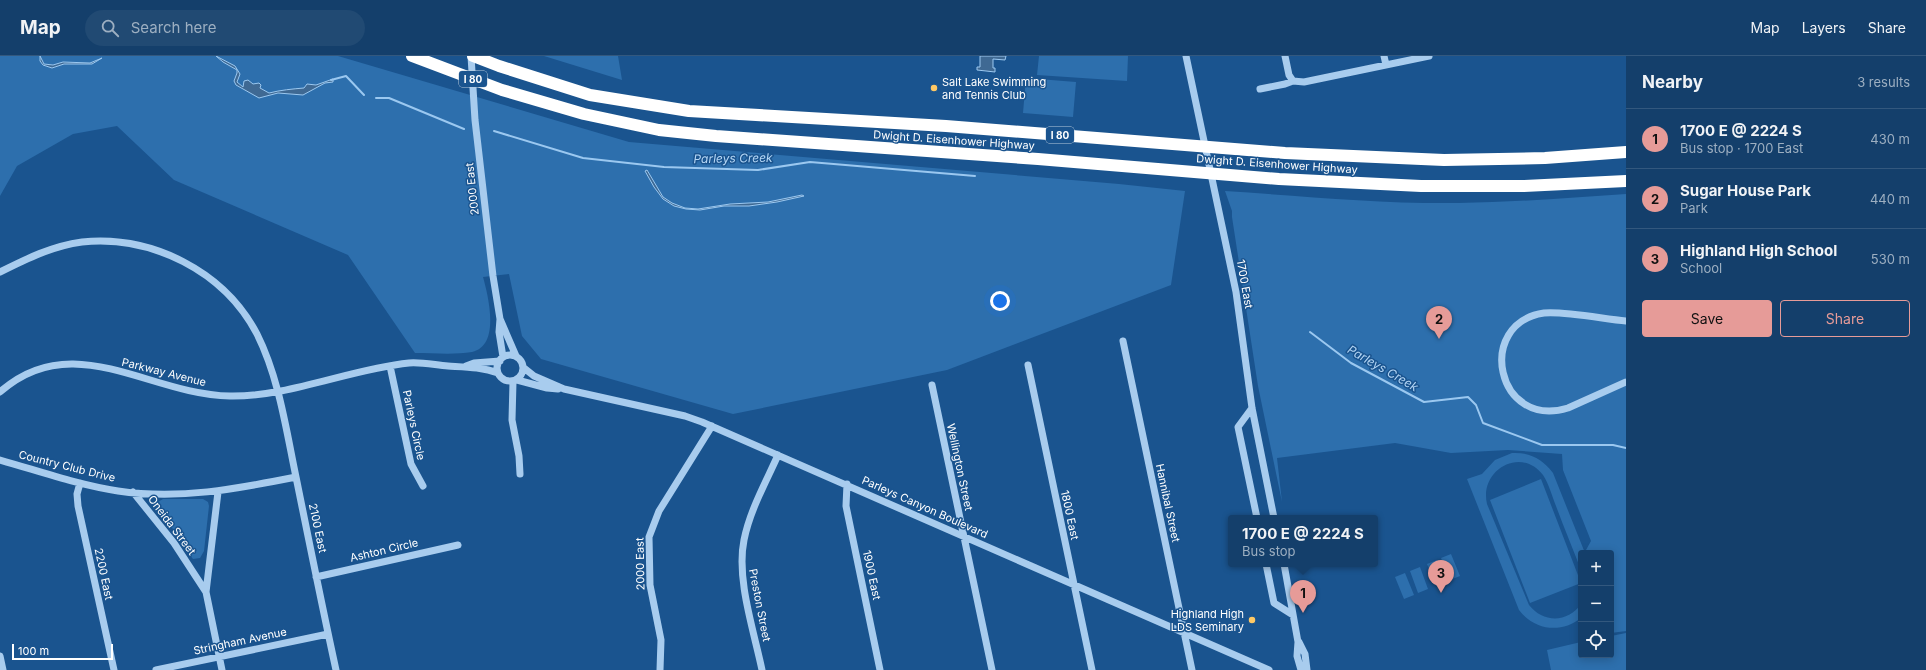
<!DOCTYPE html>
<meta charset="utf-8">
<style>
:root{--surface:#143f6b;--page:#214a73;--text:#f1f3f6;--muted:#9dafc1;--line:#33587e;--accent:#e69b98}
body{margin:0;font-family:Inter,sans-serif;background:var(--page);color:var(--text)}
.controls{position:absolute;right:12px;bottom:12px;display:grid;overflow:hidden;border-radius:4px;box-shadow:0 2px 10px #0003}
.controls button{width:36px;height:36px;display:grid;place-items:center;padding:0;border:0;border-bottom:1px solid var(--line);background:var(--surface);color:var(--text);font:20px sans-serif}
.scale{position:absolute;left:12px;bottom:10px;width:101px;box-sizing:border-box;padding-left:4px;border:2px solid #fff;border-top:0;font-size:11px;line-height:14px;white-space:nowrap;color:#fff;-webkit-text-stroke:3px #1a548f;paint-order:stroke}
.you{position:absolute;left:1000px;top:245px;width:14px;height:14px;margin:-10px;border:3px solid #fff;border-radius:50%;background:#1a73e8;box-shadow:0 0 0 6px #1a73e833}
.badge{display:grid;place-items:center;width:26px;height:26px;border-radius:50%;background:var(--accent);color:#111;font-size:13px;font-weight:700}
.pin{position:absolute;translate:-50% -33px;filter:drop-shadow(0 1px 2px #0008)}
.pin::after{content:'';position:absolute;top:21px;width:14px;height:12px;background:inherit;clip-path:polygon(0 0,100% 0,50% 100%)}
.popup{position:absolute;left:1228px;top:459px;width:150px;height:52px;box-sizing:border-box;display:grid;place-content:center;border-radius:4px;background:var(--surface);filter:drop-shadow(0 1px 3px #0005);font-size:13px;white-space:nowrap;color:var(--muted)}
.popup b{font-size:15px;color:var(--text)}
.popup::after{content:'';position:absolute;left:50%;top:100%;margin-left:-8px;border:8px solid transparent;border-top-color:var(--surface)}
.list{margin:0;padding:0;list-style:none}
h2{display:flex;justify-content:space-between;align-items:center;height:52px;margin:0;padding:0 16px;font-size:17px}
h2 small{font-size:13px;font-weight:400;color:var(--muted)}
.list li{display:grid;grid-template-columns:26px 1fr auto;gap:12px;align-items:center;box-sizing:border-box;height:60px;padding:0 16px;border-top:1px solid var(--line)}
.list b{display:block;font-size:15px;white-space:nowrap}
.list p{margin:0;font-size:13px;white-space:nowrap;color:var(--muted)}
.list em{font-size:13px;font-style:normal;color:var(--muted)}
.actions{display:flex;gap:8px;padding:12px 16px}
.actions a{flex:1;padding:9px 0;border:1px solid var(--accent);border-radius:4px;text-align:center;font-size:14px;color:var(--accent)}
.actions .main{background:var(--accent);color:#111}
.icon{flex:none;width:22px;height:22px;fill:none;stroke:currentColor;stroke-width:2;stroke-linecap:round;stroke-linejoin:round}
.map{position:relative;flex:none;width:1626px;height:614px;overflow:hidden}
header{display:flex;align-items:center;gap:24px;box-sizing:border-box;height:56px;padding:0 20px;background:var(--surface);border-bottom:1px solid var(--line)}
header strong{font-size:19px}
nav{display:flex;gap:22px;margin-inline-start:auto;font-size:14px}
.search{width:280px;height:36px;background:var(--page);display:flex;align-items:center;gap:10px;box-sizing:border-box;padding:0 14px;border-radius:22px;color:var(--muted);font-size:15px}
main{display:flex}
aside{flex:1;background:var(--surface)}
.map>svg:first-child{display:block}
</style>
<header>
<strong>Map</strong>
<div class="search"><svg class="icon" aria-label="search" viewBox="0 0 24 24"><circle cx="10" cy="10" r="6"/><path d="M15 15l6 6"/></svg>Search here</div>
<nav><a>Map</a><a>Layers</a><a>Share</a></nav>
</header>
<main>
<div class="map">
<svg width="1626" height="614" viewBox="0 0 1626 614">
<rect width="100%" height="100%" fill="#1a548f"/>
<!-- green -->
<path fill="#2d6fad" d="M0,0h338l291,86 490,42 66,7 -14,94 -224,85 -214,44 -192,-55 -19,-23 -13,-62 -26,3c5,18 18,69 -11,75 -18,3 -39,1 -57,1l-67,-98 -174,-75 -57,-54 -44,8 -56,32 -17,30z
M544,0h74l4,24z
M1039,0h89l-1,25 -90,-6z
M1026,22l50,4 -3,35 -50,-4z
M1225,135c78,5 156,13 234,12 56,-1 111,-5 167,-9v437l-15,2v-80h-24l-1,-3 5,-9 -28,-71 -1,-16 -54,-4 -57,3 -56,-10 -118,15 5,44 -24,-116 -26,-169v-6z
M1512,397c17,-1 31,6 41,20l32,80h-4v17c-8,-21 -17,-42 -25,-64 -4,-10 -7,-22 -13,-31 -22,-29 -64,-5 -56,29l42,101c14,18 39,18 52,-1v14c-20,16 -47,12 -62,-8l-52,-131 15,-5 13,-14z
M1541,423l40,104 -51,20 -40,-103z
M163,443h40l5,3 1,4 -5,45 -4,7 -7,1 -3,-4 -17,-26 -17,-19v-7z
M1451,498l9,22 -10,4 -9,-22z
M1437,504l9,22 -10,4 -9,-22z
M1420,511l8,22 -10,4 -8,-22z
M1405,517l9,22 -10,4 -9,-22z
M1626,577v37h-75l-4,-20 34,-8v13h30v-19z"/>
<!-- water -->
<path fill="#3f6993" stroke="#9bc8f0" d="M40,0l4,8 9,1 10,-3 27,1 12,-5 -10,6h-28l-12,4 -9,-3 -3,-4z
M216,0l19,10 5,8 -3,8 6,5 1,-6 4,-1 5,4 6,-1 2,2 -1,3 9,5c12,-3 23,-4 35,-5l3,-4 9,1 17,-6v3l-8,1 -22,12 -25,-2 -19,5 -23,-13 -2,-4 3,-8v-3l-14,-8z
M980,0h26l-1,4 -12,-1v9h2v4l-18,-2v-3h3z
M647,114l16,27 9,6 13,5 13,1 32,-5 38,-2 34,-7 2,1 -27,6 -28,4h-25l-24,4 -14,-1 -12,-3 -11,-7 -9,-12 -9,-16z"/>
<g fill="none" stroke-linecap="round" stroke-linejoin="round">
<!-- stream -->
<path stroke="#9bc8f0" stroke-width="2" d="M331,24l15,-4 18,19
M376,42h13l75,31
M494,75l89,27 81,9 94,3 52,-8 165,14
M1310,276l41,31 73,39 44,-5 8,8 7,18 59,22h71l13,3"/>
<!-- minor -->
<path stroke="#a8ccee" stroke-width="7" d="M471,0l4,64 18,156 7,43 -1,13 4,25
M1186,0l50,236 16,116 22,110
M1285,0l4,19 4,6
M1384,0l2,9
M1260,33l25,-5 8,-3 11,1 125,-26
M0,216c26,-13 52,-26 82,-30 70,-7 142,29 175,92 22,44 29,95 39,143 13,64 26,129 40,193
M500,263l16,37
M1626,265c-22,-2 -61,-10 -82,-8 -69,10 -48,117 24,95l58,-26
M1123,285l69,329
M497 312a13 13 0 1 1 26 0a13 13 0 1 1-26 0Z
M1028,309l64,305
M390,310l21,98 12,22
M466,310l8,-3 26,-2
M524,312l10,8 30,13 121,27 17,6 567,248
M517,324l30,8 11,1
M513,326l-1,38 7,36 1,18
M932,329l60,285
M0,336c73,-65 149,3 230,4 59,1 120,-27 179,-33 13,-1 26,2 39,3 17,1 34,1 50,7
M1252,352l-14,19 19,91
M0,404c39,11 78,25 118,31 61,9 118,-2 178,-14
M80,427l-3,11 1,12 36,164
M847,428l-1,22 34,164
M133,436l41,51 32,49
M218,436l-12,100 16,78
M1266,508l8,39 19,12
M1284,508l14,78 -1,14 4,14
M316,521l142,-32
M1299,586l6,12 2,16
M0,600l3,14
M156,614l172,-36
M660,614l1,-30 -11,-55 -1,-48 10,-26 53,-85
M762,614c-8,-39 -26,-91 -18,-130 6,-30 22,-58 34,-85"/>
<!-- highway -->
<path stroke="#fff" stroke-width="12" d="M412,0l90,34 82,24 75,16 57,6 322,23 241,20 142,7h103l102,-5
M473,0l26,10 91,29 99,16 257,15 339,27 159,7 101,-2 81,-6"/>
</g>
<!-- markers -->
<g fill="#ffc965" stroke="#1a548f" stroke-width="1.5">
<circle cx="934" cy="32" r="4"/>
<circle cx="1252" cy="564" r="4"/>
</g>
<g text-anchor="middle" dominant-baseline="central" stroke-width="3" stroke-linejoin="round" paint-order="stroke">
<!-- shield labels -->
<g fill="#1a548f" stroke="#baccdd" stroke-width="1">
<rect x="459" y="15" width="28" height="16" rx="3"/>
<rect x="1046" y="71" width="28" height="16" rx="3"/>
</g>
<g font-size="10" font-weight="bold" fill="#fff">
<text x="473" y="23">I 80</text>
<text x="1060" y="79">I 80</text>
</g>
<!-- poi labels -->
<g font-size="11" fill="#fff" stroke="#1a548f" text-anchor="start">
<text x="942" y="26">Salt Lake Swimming<tspan x="942" dy="13">and Tennis Club</tspan></text>
<text x="1244" y="558" text-anchor="end">Highland High<tspan x="1244" dy="13">LDS Seminary</tspan></text>
</g>
<!-- street labels -->
<g font-size="11" fill="#fff" stroke="#1a548f">
<text transform="translate(954 84) rotate(4)">Dwight D. Eisenhower Highway</text>
<text transform="translate(1277 108) rotate(4)">Dwight D. Eisenhower Highway</text>
<text transform="translate(472 133) rotate(-96)">2000 East</text>
<text transform="translate(1245 228) rotate(80)">1700 East</text>
<text transform="translate(164 316) rotate(14)">Parkway Avenue</text>
<text transform="translate(414 369) rotate(78)">Parleys Circle</text>
<text transform="translate(67 410) rotate(14)">Country Club Drive</text>
<text transform="translate(960 411) rotate(78)">Wellington Street</text>
<text transform="translate(1168 447) rotate(78)">Hannibal Street</text>
<text transform="translate(925 451) rotate(24)">Parleys Canyon Boulevard</text>
<text transform="translate(1070 459) rotate(78)">1800 East</text>
<text transform="translate(172 469) rotate(53)">Oneida Street</text>
<text transform="translate(318 472) rotate(78)">2100 East</text>
<text transform="translate(384 494) rotate(-13)">Ashton Circle</text>
<text transform="translate(640 508) rotate(-91)">2000 East</text>
<text transform="translate(104 518) rotate(78)">2200 East</text>
<text transform="translate(872 519) rotate(78)">1900 East</text>
<text transform="translate(760 549) rotate(79)">Preston Street</text>
<text transform="translate(240 585) rotate(-12)">Stringham Avenue</text>
</g>
<!-- water labels -->
<g font-size="12" font-style="italic" fill="#b4d6f5" stroke="#1a548f">
<text transform="translate(733 102) rotate(-1)">Parleys Creek</text>
<text transform="translate(1383 312) rotate(30)">Parleys Creek</text>
</g>
</g>
</svg>
<div class="controls">
<button>+</button>
<button>−</button>
<button><svg class="icon" aria-label="locate" viewBox="0 0 24 24"><circle cx="12" cy="12" r="6"/><path d="M12 2v4M12 18v4M2 12h4M18 12h4"/></svg></button>
</div>
<div class="scale">100 m</div>
<div class="you"></div>
<div class="pin badge" style="left:1303px;top:557px">1</div>
<div class="popup"><b>1700 E @ 2224 S</b>Bus stop</div>
<div class="pin badge" style="left:1439px;top:283px">2</div>
<div class="pin badge" style="left:1441px;top:537px">3</div>
</div>
<aside>
<h2>Nearby<small>3 results</small></h2>
<ul class="list">
<li><span class="badge">1</span><div><b>1700 E @ 2224 S</b><p>Bus stop · 1700 East</p></div><em>430 m</em></li>
<li><span class="badge">2</span><div><b>Sugar House Park</b><p>Park</p></div><em>440 m</em></li>
<li><span class="badge">3</span><div><b>Highland High School</b><p>School</p></div><em>530 m</em></li>
</ul>
<div class="actions"><a class="main">Save</a><a>Share</a></div>
</aside>
</main>
